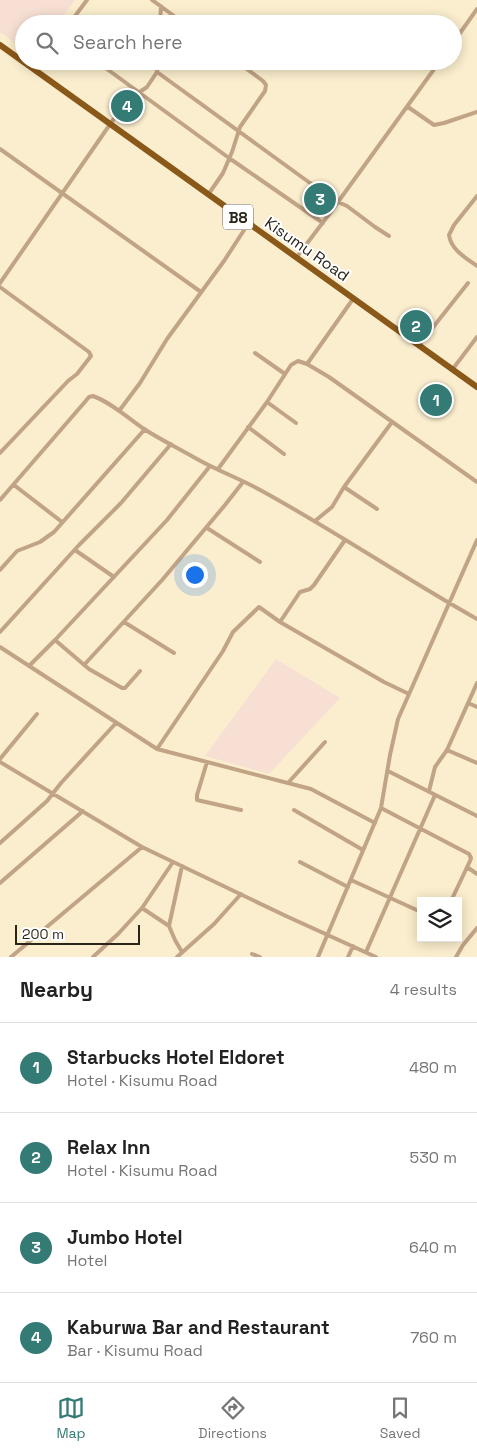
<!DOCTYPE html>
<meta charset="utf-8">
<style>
:root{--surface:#fff;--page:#f6f6f6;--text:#222;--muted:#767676;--line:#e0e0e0;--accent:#347b75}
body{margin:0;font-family:"Space Grotesk",sans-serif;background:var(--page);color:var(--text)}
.controls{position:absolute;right:15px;bottom:15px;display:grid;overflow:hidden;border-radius:0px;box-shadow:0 2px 12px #0003}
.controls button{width:45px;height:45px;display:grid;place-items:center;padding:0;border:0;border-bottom:1px solid var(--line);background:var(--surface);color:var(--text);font:25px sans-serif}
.scale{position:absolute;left:15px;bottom:12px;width:125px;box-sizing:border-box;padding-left:5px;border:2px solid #2a2519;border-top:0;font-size:14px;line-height:18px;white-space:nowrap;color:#2a2519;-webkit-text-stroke:4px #fff;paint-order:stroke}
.you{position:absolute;left:194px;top:574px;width:18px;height:18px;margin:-12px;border:4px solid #fff;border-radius:50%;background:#1a73e8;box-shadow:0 0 0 8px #1a73e833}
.badge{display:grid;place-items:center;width:32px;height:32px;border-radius:50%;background:var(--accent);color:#fff;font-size:16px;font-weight:700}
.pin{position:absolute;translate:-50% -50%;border:2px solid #fff;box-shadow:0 1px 5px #0006}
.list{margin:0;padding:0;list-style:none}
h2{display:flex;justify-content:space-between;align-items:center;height:65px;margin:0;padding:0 20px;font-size:21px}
h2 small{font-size:16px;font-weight:400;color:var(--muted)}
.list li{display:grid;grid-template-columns:32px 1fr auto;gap:15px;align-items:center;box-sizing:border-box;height:90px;padding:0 20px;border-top:1px solid var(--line)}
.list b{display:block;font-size:19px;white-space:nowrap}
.list p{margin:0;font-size:16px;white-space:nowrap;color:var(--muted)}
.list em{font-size:16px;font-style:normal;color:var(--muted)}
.icon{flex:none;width:28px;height:28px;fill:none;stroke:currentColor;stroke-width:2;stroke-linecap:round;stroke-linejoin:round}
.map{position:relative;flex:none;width:477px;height:957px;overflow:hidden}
.search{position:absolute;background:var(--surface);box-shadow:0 2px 12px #0003;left:15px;right:15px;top:15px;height:55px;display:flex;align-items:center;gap:12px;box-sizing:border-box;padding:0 18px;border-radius:28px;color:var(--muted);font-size:19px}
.sheet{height:425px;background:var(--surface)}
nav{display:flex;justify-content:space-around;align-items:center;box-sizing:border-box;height:70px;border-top:1px solid var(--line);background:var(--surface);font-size:14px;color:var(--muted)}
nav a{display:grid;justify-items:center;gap:2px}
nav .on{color:var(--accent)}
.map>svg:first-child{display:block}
</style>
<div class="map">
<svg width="477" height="957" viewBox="0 0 477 957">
<rect width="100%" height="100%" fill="#fbeece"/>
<!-- education -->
<path fill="#f7e0d3" d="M0,0h75l-18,24h-33v26l-24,-18z
M276,659l64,39 -71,76 -64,-18z"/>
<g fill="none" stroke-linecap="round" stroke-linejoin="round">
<!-- minor -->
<path stroke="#c1a385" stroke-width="4" d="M152,0l33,24
M69,24l18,-24
M160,24l1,-18
M453,43l24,-34
M96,61l133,97 94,65
M35,69l6,-8
M157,72l153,111 28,19 9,4 28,21 14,9
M408,107l26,18 10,-2 33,-11
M0,149l201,143
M208,195l15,-22 9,-21 8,-25 25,-36 1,-6 -3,-4 -27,-20
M477,196l-23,29 -5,10c2,15 17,23 28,31
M296,258l34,-45 110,-152
M0,283l113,-163 18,-22 16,-11 10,-15 1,-11
M0,287l89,65 2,4 -14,18 -9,7 -68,72
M419,345l49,-62
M255,353l30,21
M307,364l46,-65
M452,370l25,-33
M267,402l29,21
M119,411l21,-28 27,-44 57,-78 24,-37
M248,427l36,27
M218,469l49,-67 24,-37 7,-4 9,3 22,13 148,105
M14,485l48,37
M344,487l33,22
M0,500l84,-97 5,-6 4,-1c19,7 35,22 51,33 17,11 36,20 53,30 21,12 44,20 65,32 73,40 142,87 215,128
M315,521l17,-14 12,-20 48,-65
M207,528l53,34
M75,550l39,27
M0,570l17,-19 23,-9 14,-10 91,-103
M124,622l50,31
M280,622l20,-30 10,-3 4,-4 31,-45
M0,632l79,-87 42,-42 50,-59
M55,640l34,29 33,19h3l15,-17
M0,647l157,102 154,40 64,34
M84,665l79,-86 62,-74 18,-23
M29,666l26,-26 112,-120 43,-54
M468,703l9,4
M157,749l66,-98 10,-19 26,-25 21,15 104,60 25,12
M447,750l30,13
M0,759l37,-45
M0,762l142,85 144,69 90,41
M207,762l-10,33v5l44,10
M388,771l89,45
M288,783l37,-41
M429,791l6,-24 12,-17 30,-67
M381,808l88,46 2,4 -1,3 -19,40
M294,810l69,40
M0,843l47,-42 14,-18 55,-60
M300,862l48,25
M467,867l10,7
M351,880l70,32
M0,883l83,-72
M142,908l27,18 6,14 7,12
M169,926l13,-60
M366,952l69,-157
M252,954l8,3
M11,957l131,-110
M93,957l25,-23 24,-26 31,-46
M177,957l37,-33 27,-30
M318,957l63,-149 9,-53 8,-36 79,-179
M348,957l5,-11
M456,957l7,-12 14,-17"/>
<!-- trunk -->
<path stroke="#8a5819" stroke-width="6" d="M0,45l477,342"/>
</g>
<g text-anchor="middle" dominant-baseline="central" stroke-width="4" stroke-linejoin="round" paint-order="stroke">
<!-- shield labels -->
<rect fill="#fff" stroke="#6a665e" stroke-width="1" x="223" y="204.5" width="30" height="25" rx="4"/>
<g font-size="15" font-weight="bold" fill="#2a2519">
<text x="238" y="217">B8</text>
</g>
<!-- street labels -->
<g font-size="16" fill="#2a2519" stroke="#fff">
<text transform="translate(307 249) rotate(35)">Kisumu Road</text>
</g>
</g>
</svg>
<div class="controls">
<button><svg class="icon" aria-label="layers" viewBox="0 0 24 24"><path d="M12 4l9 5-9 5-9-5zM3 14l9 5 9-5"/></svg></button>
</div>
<div class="scale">200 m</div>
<div class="you"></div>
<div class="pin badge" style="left:436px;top:400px">1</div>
<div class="pin badge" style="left:416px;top:326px">2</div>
<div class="pin badge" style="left:320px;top:199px">3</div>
<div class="pin badge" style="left:127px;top:106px">4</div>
<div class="search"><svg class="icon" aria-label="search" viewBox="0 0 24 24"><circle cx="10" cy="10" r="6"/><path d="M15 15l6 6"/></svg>Search here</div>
</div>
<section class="sheet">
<h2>Nearby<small>4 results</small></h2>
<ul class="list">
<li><span class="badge">1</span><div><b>Starbucks Hotel Eldoret</b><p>Hotel · Kisumu Road</p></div><em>480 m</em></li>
<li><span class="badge">2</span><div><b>Relax Inn</b><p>Hotel · Kisumu Road</p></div><em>530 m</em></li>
<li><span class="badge">3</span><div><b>Jumbo Hotel</b><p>Hotel</p></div><em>640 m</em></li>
<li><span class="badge">4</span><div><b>Kaburwa Bar and Restaurant</b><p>Bar · Kisumu Road</p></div><em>760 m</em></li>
</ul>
</section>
<nav>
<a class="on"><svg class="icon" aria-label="map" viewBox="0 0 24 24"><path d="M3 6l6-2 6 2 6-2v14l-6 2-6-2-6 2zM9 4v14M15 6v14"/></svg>Map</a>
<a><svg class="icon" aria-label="directions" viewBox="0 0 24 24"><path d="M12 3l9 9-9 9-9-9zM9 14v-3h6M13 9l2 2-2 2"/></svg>Directions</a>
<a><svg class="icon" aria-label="saved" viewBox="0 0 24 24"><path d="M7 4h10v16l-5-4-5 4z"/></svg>Saved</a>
</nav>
